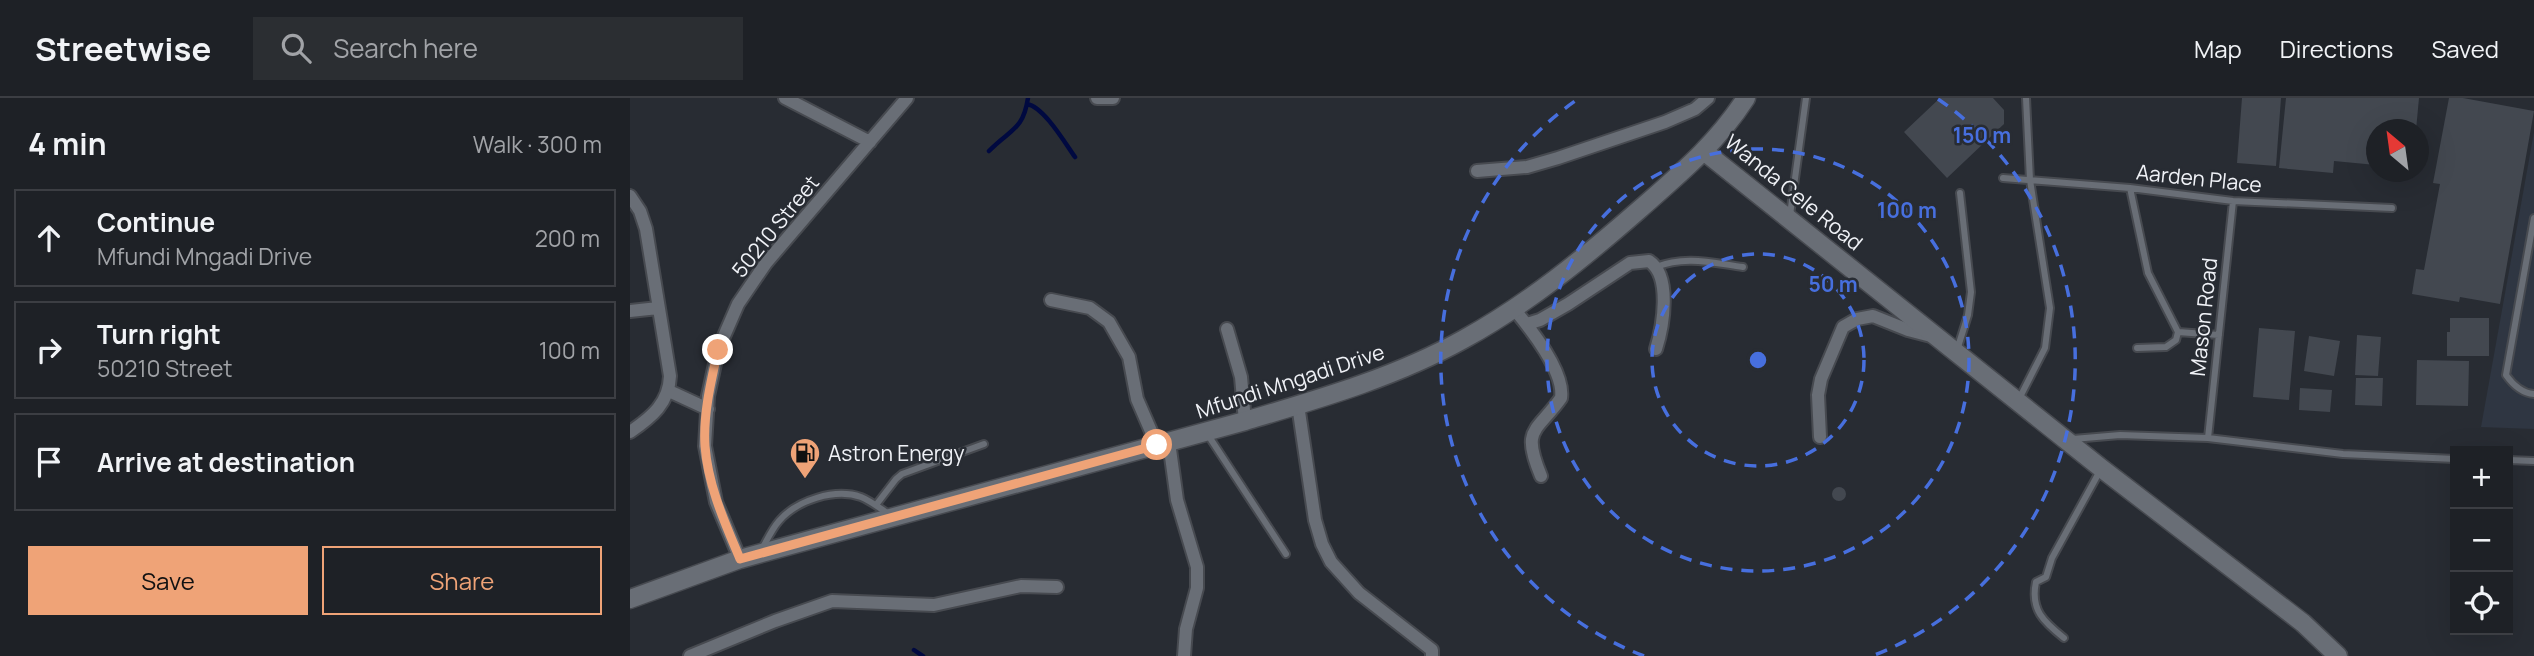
<!DOCTYPE html>
<meta charset="utf-8">
<style>
:root{--surface:#1e2126;--page:#2b2e32;--text:#f1f3f6;--muted:#a1a3a7;--line:#3c3e43;--accent:#efa377}
body{margin:0;font-family:Manrope,sans-serif;background:var(--page);color:var(--text)}
.controls{position:absolute;right:21px;bottom:21px;display:grid;overflow:hidden;border-radius:0px;box-shadow:0 7px 28px #0002}
.controls button{width:63px;height:63px;display:grid;place-items:center;padding:0;border:0;border-bottom:2px solid var(--line);background:var(--surface);color:var(--text);font:35px sans-serif}
.compass{position:absolute;left:1736px;top:21px;width:63px;height:63px;border-radius:50%;background:var(--surface);box-shadow:0 7px 28px #0002;rotate:331deg}
.stop{position:absolute;width:21px;height:21px;margin:-16px;border:5px solid #efa377;border-radius:50%;background:#fff}
.stop.end{background:#efa377;border-color:#fff;box-shadow:0 2px 7px #0008}
.list{margin:0;padding:0;list-style:none}
h2{display:flex;justify-content:space-between;align-items:center;height:91px;margin:0;padding:0 28px;font-size:30px}
h2 small{font-size:23px;font-weight:400;color:var(--muted)}
.list li{display:grid;grid-template-columns:46px 1fr auto;gap:21px;align-items:center;box-sizing:border-box;height:98px;margin:0 14px 14px;padding:0 14px;border:2px solid var(--line);border-radius:0px}
.list b{display:block;font-size:26px;white-space:nowrap}
.list p{margin:0;font-size:23px;white-space:nowrap;color:var(--muted)}
.list em{font-size:23px;font-style:normal;color:var(--muted)}
.actions{display:flex;gap:14px;padding:21px 28px}
.actions a{flex:1;padding:16px 0;border:2px solid var(--accent);border-radius:0px;text-align:center;font-size:24px;color:var(--accent)}
.actions .main{background:var(--accent);color:#111}
.icon{flex:none;width:38px;height:38px;fill:none;stroke:currentColor;stroke-width:2;stroke-linecap:round;stroke-linejoin:round}
.map{position:relative;flex:none;width:1904px;height:558px;overflow:hidden}
header{display:flex;align-items:center;gap:42px;box-sizing:border-box;height:98px;padding:0 35px;background:var(--surface);border-bottom:2px solid var(--line)}
header strong{font-size:33px}
nav{display:flex;gap:38px;margin-inline-start:auto;font-size:24px}
.search{width:490px;height:63px;background:var(--page);display:flex;align-items:center;gap:18px;box-sizing:border-box;padding:0 24px;border-radius:0px;color:var(--muted);font-size:26px}
main{display:flex}
aside{flex:1;background:var(--surface)}
.map>svg:first-child{display:block}
</style>
<header>
<strong>Streetwise</strong>
<div class="search"><svg class="icon" aria-label="search" viewBox="0 0 24 24"><circle cx="10" cy="10" r="6"/><path d="M15 15l6 6"/></svg>Search here</div>
<nav><a>Map</a><a>Directions</a><a>Saved</a></nav>
</header>
<main>
<aside>
<h2>4 min<small>Walk · 300 m</small></h2>
<ul class="list">
<li><svg class="icon" aria-label="ahead" viewBox="0 0 24 24"><path d="M12 20V5M6 11l6-6 6 6"/></svg><div><b>Continue</b><p>Mfundi Mngadi Drive</p></div><em>200 m</em></li>
<li><svg class="icon" aria-label="right" viewBox="0 0 24 24"><path d="M7 20v-9h11M14 6l5 5-5 5"/></svg><div><b>Turn right</b><p>50210 Street</p></div><em>100 m</em></li>
<li><svg class="icon" aria-label="arrive" viewBox="0 0 24 24"><path d="M6 21V4h12l-3 4 3 4H6"/></svg><div><b>Arrive at destination</b></div></li>
</ul>
<div class="actions"><a class="main">Save</a><a>Share</a></div>
</aside>
<div class="map">
<svg width="1904" height="558" viewBox="0 0 1904 558">
<rect width="100%" height="100%" fill="#282c33"/>
<!-- built -->
<path fill="#2f3642" d="M1904,34v297l-53,-2z"/>
<g fill="none" stroke-linecap="round" stroke-linejoin="round">
<!-- stream -->
<path stroke="#000940" stroke-width="4.5" d="M397,6c17,3 38,39 48,53
M359,53c21,-22 34,-20 39,-53
M284,552l9,6"/>
</g>
<!-- building -->
<path fill="#434850" d="M1310,0h53l11,12v14l-57,54 -43,-46z
M1612,0h39l-5,68 -39,-3z
M1656,0h133l-3,32h-40v35l-42,-4 -1,12 -54,-5z
M1819,0h14l71,13 -34,193 -40,-7 -1,5 -47,-8 4,-25 8,1 16,-86 -7,-1z
M1820,220h39v38h-42v-24h3z
M1629,230l36,3 -6,69 -36,-3z
M1727,237l24,2 -3,39 -23,-1z
M1679,238l31,5 -6,35 -30,-5z
M1787,262l52,1 -1,45 -52,-1z
M1726,280h27l-1,28 -27,-1z
M1670,290l32,2 -2,22 -31,-2z
M1202 396a7 7 0 1 1 14 0a7 7 0 1 1-14 0Z"/>
<g fill="none" stroke-linecap="round" stroke-linejoin="round">
<!-- lane casing -->
<g stroke="#474a50" stroke-width="10">
<path id="lane" d="M1373,80l127,10 103,13 159,7
M1500,90l18,85 30,59 -2,8 -10,7 -29,1
M1160,117l16,-117
M1904,120l-28,157c7,10 15,18 28,19
M1026,169c29,-12 57,-4 87,0
M1548,234l41,3
M1327,252l11,-35 3,-23 -11,-99
M1389,301l26,-51 5,-40 -20,-128 -4,-82
M578,337l78,119
M1578,340l25,-237
M1443,341l47,-4 88,3 135,16 112,5
M1878,362l26,1
M246,407l20,-26 6,-5 82,-30
M132,451c5,-9 10,-20 17,-28 18,-21 56,-33 82,-24 10,4 20,12 29,18
M1434,540c-20,-16 -34,-28 -28,-56l10,-5 6,-19 49,-89"/>
</g>
<!-- street casing -->
<g stroke="#474a50" stroke-width="16">
<path id="street" d="M155,0l85,44
M467,0h16
M847,73l50,-4 31,-9 107,-36 30,-13 13,-11
M0,98l10,15 6,18 24,147c-1,27 -18,41 -40,56
M421,202l39,8 19,14 20,35 8,42 20,46
M884,211c16,19 51,63 47,89 -25,35 -40,30 -20,78
M0,213l28,-3
M897,226l13,-4 28,-16 62,-41 19,-2c23,15 14,66 7,88
M597,231l14,48 4,44
M39,293l39,18
M668,307l17,115 7,24 9,18 28,31 73,57v6
M1190,339l-2,-42 3,-16 22,-52 14,-8 16,-3 35,14 23,6
M539,344l8,58 20,67v21l-11,41 -2,27
M110,461l-24,-57 -11,-56 3,-50 10,-46 20,-46 28,-41 141,-165
M60,558l85,-35 57,-20 102,4 87,-19 36,1"/>
</g>
<!-- secondary casing -->
<g stroke="#474a50" stroke-width="21">
<path id="secondary" d="M1075,54l396,316 202,155 35,33
M0,501l110,-40 505,-138c74,-22 151,-44 219,-82 65,-36 120,-81 176,-130 41,-36 76,-65 106,-111"/>
</g>
<!-- lane -->
<use href="#lane" stroke="#696e76" stroke-width="6"/>
<!-- street -->
<use href="#street" stroke="#696e76" stroke-width="12"/>
<!-- secondary -->
<use href="#secondary" stroke="#696e76" stroke-width="18"/>
</g>
<g fill="none" stroke-linecap="round" stroke-linejoin="round">
<!-- route -->
<path stroke="#efa377" stroke-width="9" d="M88,252c-7,31 -15,64 -13,96 3,40 20,77 35,113l417,-114"/>
</g>
<!-- distance rings -->
<g fill="none" stroke="#476fde" stroke-width="3.5" stroke-dasharray="12 9">
<circle cx="1128" cy="262" r="106"/>
<circle cx="1128" cy="262" r="211"/>
<path d="M1014 558A317 317 0 0 1 948 1M1308 1A317 317 0 0 1 1242 558"/>
</g>
<!-- icons -->
<defs>
<g id="fuel-pin" transform="scale(1.575)"><path d="M0 17L-7.5 6A9.5 9.5 0 1 1 7.5 6Z" fill="#efa377" stroke="#282c33"/><path d="M-5.5-6h7V0h2V4h1.3V-2.5L3-4.5l.8-.8L6-3V5H2.5V1h-1V6h-7ZM-4.2-4.7v3.2H.2V-4.7Z" fill="#111"/></g>
</defs>
<g fill-rule="evenodd">
<use href="#fuel-pin" x="175" y="355"/>
</g>
<g text-anchor="middle" dominant-baseline="central" stroke-width="5" stroke-linejoin="round" paint-order="stroke">
<!-- street labels -->
<g font-size="21" fill="#f0f2f7" stroke="#282c33">
<text transform="translate(1569 80) rotate(6)">Aarden Place</text>
<text transform="translate(1164 94) rotate(39)">Wanda Cele Road</text>
<text transform="translate(145 128) rotate(-51)">50210 Street</text>
<text transform="translate(1573 219) rotate(-84)">Mason Road</text>
<text transform="translate(660 283) rotate(-18)">Mfundi Mngadi Drive</text>
</g>
<!-- poi labels -->
<g font-size="21" fill="#f0f2f7" stroke="#282c33" text-anchor="start">
<text x="198" y="355">Astron Energy</text>
</g>
</g>
<circle cx="1128" cy="262" r="10" fill="#476fde" stroke="#282c33" stroke-width="3.5"/>
<g font-size="21" text-anchor="middle" font-weight="bold" fill="#476fde" stroke="#282c33" stroke-width="5" stroke-linejoin="round" paint-order="stroke">
<text x="1352" y="45">150 m</text>
<text x="1277" y="120">100 m</text>
<text x="1203" y="194">50 m</text>
</g>
</svg>
<div class="controls">
<button>+</button>
<button>−</button>
<button><svg class="icon" aria-label="locate" viewBox="0 0 24 24"><circle cx="12" cy="12" r="6"/><path d="M12 2v4M12 18v4M2 12h4M18 12h4"/></svg></button>
</div>
<svg class="compass" viewBox="-18 -18 36 36"><path d="M0-13l5 13h-10z" fill="#e53935"/><path d="M0 13l5-13h-10z" fill="#a1a3a7"/></svg>
<div class="stop" style="left:527px;top:347px"></div>
<div class="stop end" style="left:88px;top:252px"></div>
</div>
</main>
